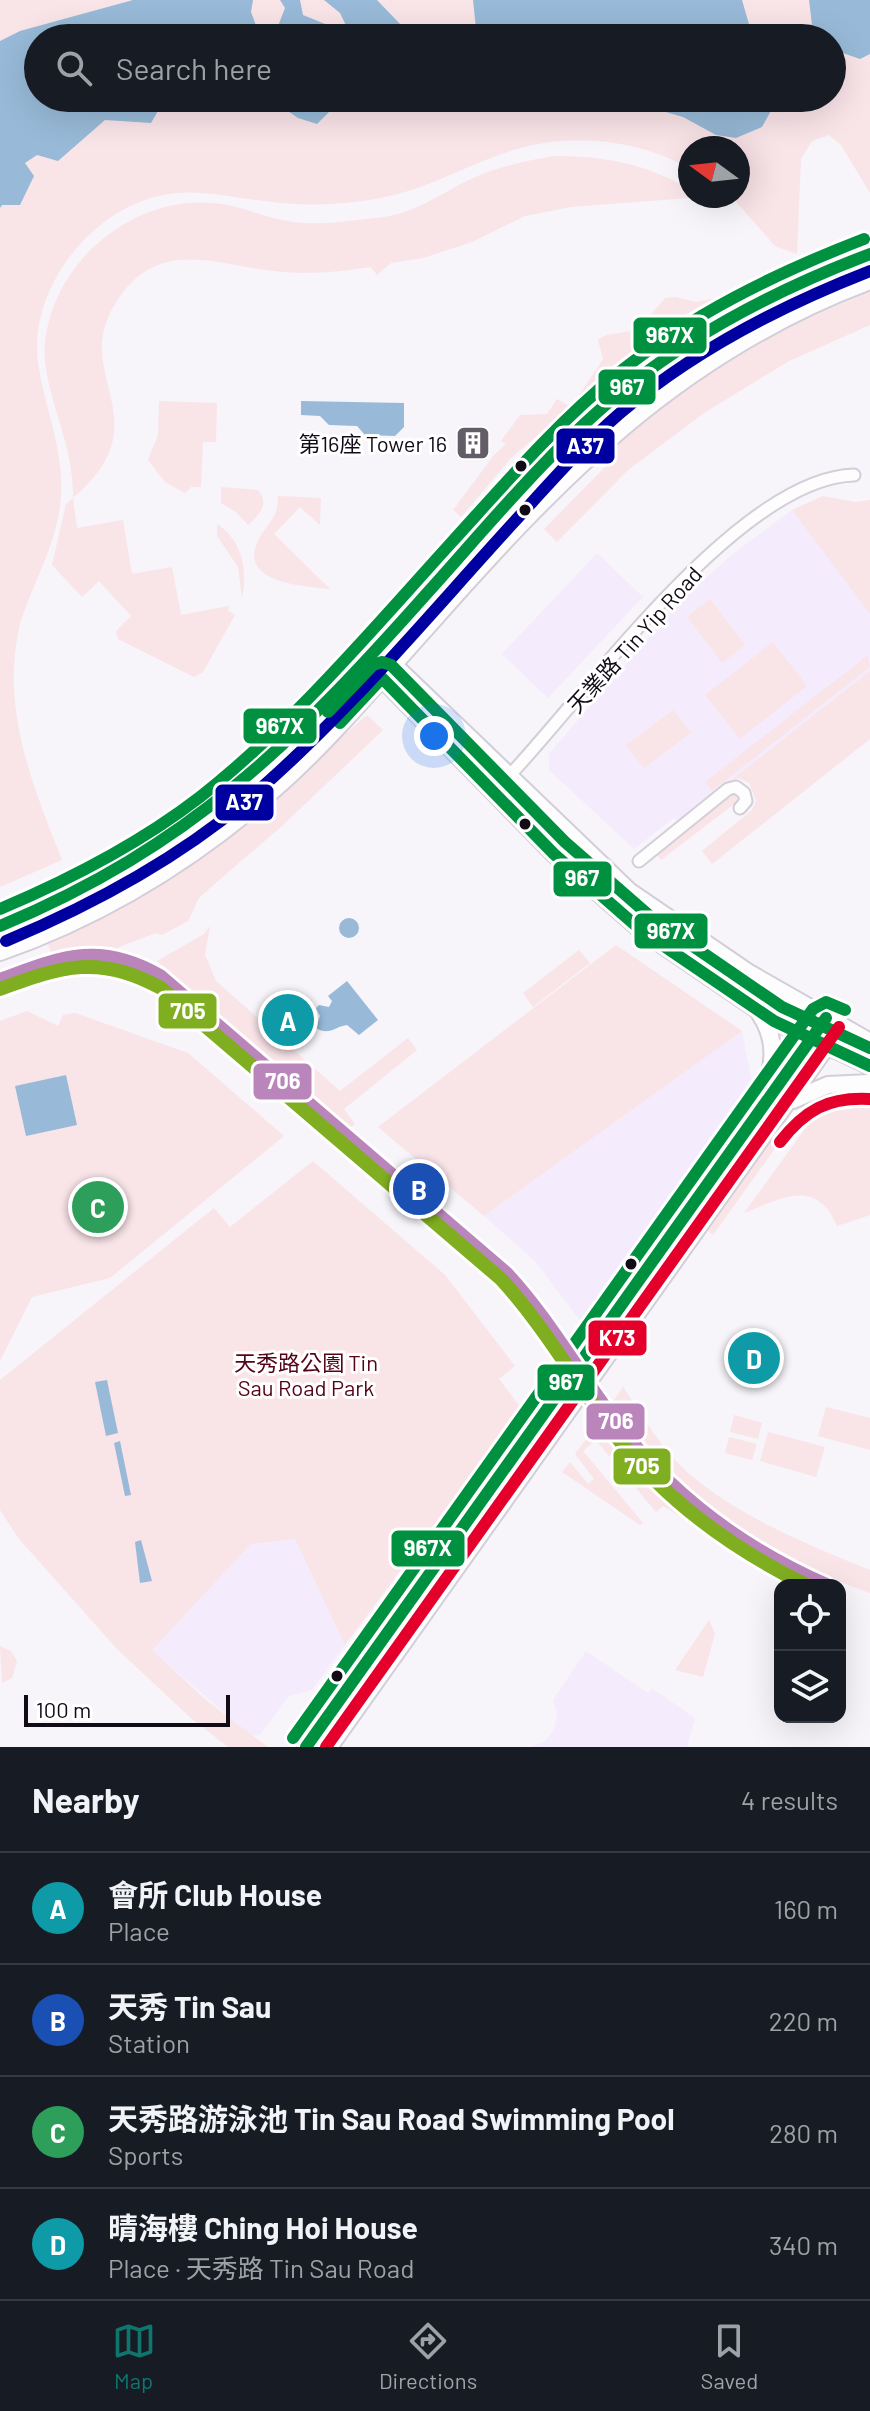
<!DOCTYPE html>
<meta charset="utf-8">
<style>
:root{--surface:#171b24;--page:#242831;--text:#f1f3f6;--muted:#9ea1a6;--line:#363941;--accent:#0f766e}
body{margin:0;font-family:Barlow,"Noto Sans TC",sans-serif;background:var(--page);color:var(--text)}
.controls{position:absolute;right:24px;bottom:24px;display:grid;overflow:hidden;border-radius:16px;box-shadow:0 8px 32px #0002}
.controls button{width:72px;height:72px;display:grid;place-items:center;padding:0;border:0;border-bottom:2px solid var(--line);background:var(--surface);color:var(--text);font:40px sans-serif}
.compass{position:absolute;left:678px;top:136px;width:72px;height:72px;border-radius:50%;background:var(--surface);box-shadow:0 8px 32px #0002;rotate:285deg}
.scale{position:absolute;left:24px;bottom:20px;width:206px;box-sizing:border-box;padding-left:8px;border:4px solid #110b16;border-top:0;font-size:22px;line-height:28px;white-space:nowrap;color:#110b16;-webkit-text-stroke:6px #fff;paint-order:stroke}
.you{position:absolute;left:434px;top:736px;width:28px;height:28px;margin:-20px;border:6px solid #fff;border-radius:50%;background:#1a73e8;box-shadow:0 0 0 12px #1a73e833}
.badge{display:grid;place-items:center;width:52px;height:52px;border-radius:50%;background:var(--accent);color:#fff;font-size:26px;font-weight:700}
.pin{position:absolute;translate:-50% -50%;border:4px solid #fff;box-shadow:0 2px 8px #0006}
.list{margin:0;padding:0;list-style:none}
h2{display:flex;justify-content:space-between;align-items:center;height:104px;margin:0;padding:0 32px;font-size:34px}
h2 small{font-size:26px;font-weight:400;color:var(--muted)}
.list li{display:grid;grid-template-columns:52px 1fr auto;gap:24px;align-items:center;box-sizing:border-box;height:112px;padding:0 32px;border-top:2px solid var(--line)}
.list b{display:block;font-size:30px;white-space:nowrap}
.list p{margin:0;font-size:26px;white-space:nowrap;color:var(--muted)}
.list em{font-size:26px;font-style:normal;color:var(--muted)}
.icon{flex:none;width:44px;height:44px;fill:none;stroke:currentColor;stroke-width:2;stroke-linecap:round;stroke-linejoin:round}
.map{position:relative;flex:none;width:870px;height:1747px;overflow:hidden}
.search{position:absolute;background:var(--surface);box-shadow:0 8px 32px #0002;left:24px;right:24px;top:24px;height:88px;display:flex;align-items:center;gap:20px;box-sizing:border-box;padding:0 28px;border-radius:44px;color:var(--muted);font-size:30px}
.sheet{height:552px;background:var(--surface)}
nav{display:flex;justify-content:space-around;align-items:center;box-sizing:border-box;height:112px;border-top:2px solid var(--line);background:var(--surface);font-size:22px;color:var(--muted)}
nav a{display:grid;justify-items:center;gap:4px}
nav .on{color:var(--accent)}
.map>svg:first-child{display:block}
</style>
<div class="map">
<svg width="870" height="1747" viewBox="0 0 870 1747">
<rect width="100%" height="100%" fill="#f7f4fa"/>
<!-- built -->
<path fill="#f4ecfc" d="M792,510l78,104v57l-192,151 -4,-4 -40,31 -85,-79v-16l125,-146 56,-52z
M597,553l46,44 -95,101 -46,-44z
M742,1031l10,52 -171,239 -45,-60 -52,-46z
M295,1539l50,106 -33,45 -23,6 -29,39 -8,1 -101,-86 100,-106z
M586,1651l62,42 4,-5 43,30 -8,29h-157l14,-5 10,-12 3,-15 -4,-15z"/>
<!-- green -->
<path fill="#f9e4e8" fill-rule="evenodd" d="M0,0h870v193l-29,-48 -12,-10 -17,6 -11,18 -4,95 -22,-8 -44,-50h7v-48h-48v20c-59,-32 -132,-37 -194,-12 -35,13 -66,30 -102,39 -42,10 -87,12 -129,6 -52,-6 -88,-19 -139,7 -53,28 -96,92 -88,154 6,45 26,87 23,133 -3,48 -27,84 -41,129 -20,83 12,160 42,236l-62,27zM38,38h794v60h-794z
M555,156c49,0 93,8 135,34v6l12,1 -131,10 -46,9 -53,26 -49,16 -32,5 -14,12 -6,-8c-32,5 -64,8 -97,4 -64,-7 -120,-36 -162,38 -38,70 50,112 -39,189l4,30 46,-8 9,54 40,-7 9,48 48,-9 -1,5 7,4 -32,57 -9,5 -76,-38 -2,-8 15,-15 -32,-35 -17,16 -30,-32 14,-61 7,-6c1,-50 -22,-89 -28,-136 -3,-29 9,-64 25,-87 33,-49 92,-80 152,-71 24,4 47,15 71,18 27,4 63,-2 91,-5 30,-4 57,-23 83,-36 28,-14 57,-20 88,-25z
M870,292v33l-81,36 -85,52 -76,57 -71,72 -13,-13 72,-73 -5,-6c76,-70 163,-120 259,-158z
M676,297l20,5 24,-5 -64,38 -82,68 29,-44 -5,-19 8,-5 32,-5 27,-32z
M557,399l13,8 -59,51 -50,59 -8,-7 41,-55 12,-11 -5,-3 19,-26 27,-1z
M159,401l58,2 -1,39h-13l-2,45h-10l-6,6 -20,-11 -17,-22 10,-25z
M221,487l37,3c12,14 1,25 -10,35l-12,-13 -15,-9z
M278,496l43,2 -1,27 -20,-18 -26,27 56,55c-27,-3 -98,-6 -69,-54 10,-15 17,-19 17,-39z
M823,496l32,6 15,-2v114l-78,-104z
M217,524c25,16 31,46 25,74l-4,-31 -21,-31z
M710,599l35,46 -23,18 -35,-46z
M773,642l34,44 -67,53 -35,-44z
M868,655l2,12 -158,124 -7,-9z
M870,671v68l-158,125 -10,-13 50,-41 4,-9 -7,-18 -10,-5 -9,3z
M673,710l18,23 -47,35 -18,-23z
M367,715l16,15 -101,96 -71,61 -12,11 -11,23 -26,14 -6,-2 -37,14 -3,5 -35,-3 -28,7 -7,-16 255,-168z
M732,795h6v6l-77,59 -4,-5z
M210,926l-5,29 11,26 124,110 68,-53 9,12 -73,59 11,15 -8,6 -190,-169 47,-27z
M616,945l126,86 -258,185 -106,-89z
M579,950l11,13 -57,44 -10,-14z
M27,1011l31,15 5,-11 12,-2 113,40 96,83 -174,142 -78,19 -32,64v-340z
M870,1106v109l-33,11c-20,-49 -56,-28 -93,-13l72,-99z
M783,1125l6,4 -76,106 -5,-4z
M313,1161l132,114 70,91 -16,13 22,29 -176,237 -50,-106 -44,5 -99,106 54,50 62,47h-40l-37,-29 -73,-68 -99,-111 -19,-29v-130l214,-172 16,19z
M623,1387c17,25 33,53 54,75 47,49 131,83 193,108v23c-111,-39 -187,-95 -260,-187z
M826,1407l44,11v32l-52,-14z
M734,1415l28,8 -4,16 -28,-7z
M600,1421c49,63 102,110 170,150l-107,-65 -7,6 -60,-72 -13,11 60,72 -3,2 -78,-53 8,-10 18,22 6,-5 -19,-25z
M768,1432l57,15 -9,30 -56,-16z
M729,1437l28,7 -5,16 -27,-7z
M709,1620l6,14 -12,43 -28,-7z
M0,1646l11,5 6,10 -5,17 -10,5z"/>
<!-- water -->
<path fill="#98bad8" d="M133,0h120l-2,12 6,16 21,-2 7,-18 -5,-8h20l3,15 32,13 7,10h-304v60h206c-22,18 -58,4 -86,13l-7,12 -46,-3 -47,41 -21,-6 -12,8 9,13 -14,29h-18l-2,3v-167l20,-10z
M324,0h53l24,25 -6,13h-43l-12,-25z
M473,0h269l11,38h-276z
M809,0h61v54l-10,5 -26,-9 -2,-12h-8l-12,-13z
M269,98h58l2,14 -12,12 -19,-6z
M510,98h261l2,9 -11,20 -26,11 -20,-3 -33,-18 -41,-12 -40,-5 -77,7z
M301,401l103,2v24l-9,9 -30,-1 -8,-9 -28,-1 -9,-9 -19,-1z
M339 928a10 10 0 1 1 20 0a10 10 0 1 1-20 0Z
M347,981l31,39 -19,15 -12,-10c-13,2 -18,11 -31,3l4,-12 -4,-8 3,-3 10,2 3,-6 -4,-5z
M66,1075l11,50 -51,11 -11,-50z
M107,1380l11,53 -12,3 -11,-54z
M120,1441l11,54 -6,1 -11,-53z
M141,1540l11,41 -12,2 -5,-41z"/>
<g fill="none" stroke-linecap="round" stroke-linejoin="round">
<!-- street casing -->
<g stroke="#d3ced7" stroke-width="15">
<path id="street" d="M509,776c77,-81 230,-298 345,-301
M639,861l89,-72 8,-2 8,6 2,8 -6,7"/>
</g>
<!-- secondary casing -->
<g stroke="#d3ced7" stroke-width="20">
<path id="secondary" d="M376,648l253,243 120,82 121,69
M365,661l189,193 88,77 132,90 96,45
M760,1097c15,-27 18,-56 0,-83
M793,1100l35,-15 42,-2
M306,1747l520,-729
M329,1747l512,-721"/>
</g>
<!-- primary casing -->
<g stroke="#d3ced7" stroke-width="22">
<path id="primary" d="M0,926c85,-34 164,-78 234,-136 92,-76 168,-170 248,-257 47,-50 91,-103 145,-146 71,-57 157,-102 243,-133
M0,951c105,-37 200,-96 283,-171 51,-46 94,-99 140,-150 133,-151 254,-278 447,-350"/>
</g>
<!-- street -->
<use href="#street" stroke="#fefdfe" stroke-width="11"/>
<!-- secondary -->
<use href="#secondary" stroke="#fefdfe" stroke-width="16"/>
<!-- primary -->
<use href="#primary" stroke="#fefdfe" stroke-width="18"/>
<!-- bus-1 casing -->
<g stroke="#fff" stroke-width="18">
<path id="bus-1" d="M340,723l42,-45 172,176 88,77 132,90 96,45
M0,926c191,-80 294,-183 429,-335 63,-70 124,-145 198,-204 73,-58 156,-100 243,-133
M306,1747l520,-729"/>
</g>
<!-- bus-2 casing -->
<g stroke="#fff" stroke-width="18">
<path id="bus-2" d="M6,941c86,-36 168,-80 240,-140 98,-83 181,-184 268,-279 34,-37 67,-75 105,-108 74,-63 161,-108 251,-143"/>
</g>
<!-- bus-3 casing -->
<g stroke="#fff" stroke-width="18">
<path id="bus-3" d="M328,712l45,-47 9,-3 9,3 174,177 87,76 130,89 88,41
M0,909c71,-30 139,-65 200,-112 94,-74 171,-166 251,-254 52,-57 104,-118 165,-168 74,-60 160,-102 248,-136
M293,1738l520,-729 13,-7 19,8"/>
</g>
<!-- bus-4 casing -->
<g stroke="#fff" stroke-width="18">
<path id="bus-4" d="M780,1142c25,-32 48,-45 89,-43
M326,1747l513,-720"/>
</g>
<!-- bus-1 -->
<use href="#bus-1" stroke="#009140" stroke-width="12"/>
<!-- bus-2 -->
<use href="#bus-2" stroke="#0000a0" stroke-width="12"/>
<!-- bus-3 -->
<use href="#bus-3" stroke="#009140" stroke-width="12"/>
<!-- bus-4 -->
<use href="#bus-4" stroke="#e4002b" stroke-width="12"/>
<!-- rail-1 casing -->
<g stroke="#fff" stroke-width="20">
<path id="rail-1" d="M0,980c62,-23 99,-39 160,-4l346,297c42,45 72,99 109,148 55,74 127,127 211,164"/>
</g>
<!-- rail-2 casing -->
<g stroke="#fff" stroke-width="20">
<path id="rail-2" d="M0,989c62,-23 100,-35 161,-1l340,291c44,48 76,105 115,157 50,65 117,113 190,149"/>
</g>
<!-- rail-1 -->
<use href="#rail-1" stroke="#ba85bb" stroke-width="14"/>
<!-- rail-2 -->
<use href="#rail-2" stroke="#80ae21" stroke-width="14"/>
</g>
<!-- icons -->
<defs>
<g id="building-square" transform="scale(1.8)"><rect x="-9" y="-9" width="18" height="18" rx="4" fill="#625d66" stroke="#fff"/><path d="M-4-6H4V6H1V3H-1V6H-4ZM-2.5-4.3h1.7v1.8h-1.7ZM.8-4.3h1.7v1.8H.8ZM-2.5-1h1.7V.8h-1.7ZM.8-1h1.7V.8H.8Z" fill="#fff"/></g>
</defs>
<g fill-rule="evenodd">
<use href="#building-square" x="473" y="443"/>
</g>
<!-- markers -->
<g fill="#110b16" stroke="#fff" stroke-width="3">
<circle cx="521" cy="466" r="7"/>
<circle cx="525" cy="510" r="7"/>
<circle cx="525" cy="824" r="7"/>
<circle cx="631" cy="1264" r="7"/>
<circle cx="337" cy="1676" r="7"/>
</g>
<g text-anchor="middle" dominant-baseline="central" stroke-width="6" stroke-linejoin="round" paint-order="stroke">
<!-- poi labels -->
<g font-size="22" fill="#110b16" stroke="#fff" text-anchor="end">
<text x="447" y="443">第16座 Tower 16</text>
</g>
<!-- street labels -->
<g font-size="22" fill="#110b16" stroke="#fff">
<text transform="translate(634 639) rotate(-48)">天業路 Tin Yip Road</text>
</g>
<!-- park labels -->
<g font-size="22" fill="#530419" stroke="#fff">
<text x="306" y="1362">天秀路公園 Tin<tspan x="306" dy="25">Sau Road Park</tspan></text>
</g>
</g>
<g stroke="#fff" stroke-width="3">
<rect x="632" y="316" width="76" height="39" rx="8" fill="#009140"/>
<rect x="597" y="368" width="60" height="38" rx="8" fill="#009140"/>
<rect x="555" y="427" width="61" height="38" rx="8" fill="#0000a0"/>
<rect x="242" y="707" width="76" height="38" rx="8" fill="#009140"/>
<rect x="214" y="783" width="61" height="39" rx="8" fill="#0000a0"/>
<rect x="552" y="860" width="61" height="38" rx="8" fill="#009140"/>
<rect x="633" y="912" width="76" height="38" rx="8" fill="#009140"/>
<rect x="157" y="992" width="61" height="38" rx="8" fill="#80ae21"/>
<rect x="252" y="1062" width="61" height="39" rx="8" fill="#ba85bb"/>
<rect x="587" y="1319" width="61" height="38" rx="8" fill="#e4002b"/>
<rect x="536" y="1363" width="60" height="39" rx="8" fill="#009140"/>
<rect x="585" y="1402" width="61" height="39" rx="8" fill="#ba85bb"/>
<rect x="612" y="1447" width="60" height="39" rx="8" fill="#80ae21"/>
<rect x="390" y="1529" width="76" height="39" rx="8" fill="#009140"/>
</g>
<g font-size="22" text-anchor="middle" font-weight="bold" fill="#fff">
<text x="670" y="343">967X</text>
<text x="627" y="395">967</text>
<text x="585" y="454">A37</text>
<text x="280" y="734">967X</text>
<text x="244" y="810">A37</text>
<text x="582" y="886">967</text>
<text x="671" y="939">967X</text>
<text x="188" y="1019">705</text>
<text x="283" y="1089">706</text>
<text x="617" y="1346">K73</text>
<text x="566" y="1390">967</text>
<text x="616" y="1429">706</text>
<text x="642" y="1474">705</text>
<text x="428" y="1556">967X</text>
</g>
</svg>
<div class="controls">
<button><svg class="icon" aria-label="locate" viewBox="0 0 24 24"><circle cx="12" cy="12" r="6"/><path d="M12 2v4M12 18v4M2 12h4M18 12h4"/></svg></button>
<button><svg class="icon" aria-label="layers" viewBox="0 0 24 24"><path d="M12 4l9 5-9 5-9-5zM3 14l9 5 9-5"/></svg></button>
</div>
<svg class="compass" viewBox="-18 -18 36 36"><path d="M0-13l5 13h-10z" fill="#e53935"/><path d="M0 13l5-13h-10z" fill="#9ea1a6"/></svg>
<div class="scale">100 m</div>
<div class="you"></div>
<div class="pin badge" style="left:288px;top:1020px;background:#0f9aa8">A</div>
<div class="pin badge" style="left:419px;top:1189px;background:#1a4fb4">B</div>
<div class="pin badge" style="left:98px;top:1207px;background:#2e9e5b">C</div>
<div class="pin badge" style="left:754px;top:1358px;background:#0f9aa8">D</div>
<div class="search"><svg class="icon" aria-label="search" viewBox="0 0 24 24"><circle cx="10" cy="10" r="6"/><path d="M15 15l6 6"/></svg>Search here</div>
</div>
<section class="sheet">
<h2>Nearby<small>4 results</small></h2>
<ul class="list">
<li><span class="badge" style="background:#0f9aa8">A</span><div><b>會所 Club House</b><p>Place</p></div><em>160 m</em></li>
<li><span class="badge" style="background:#1a4fb4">B</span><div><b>天秀 Tin Sau</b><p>Station</p></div><em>220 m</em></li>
<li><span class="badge" style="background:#2e9e5b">C</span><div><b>天秀路游泳池 Tin Sau Road Swimming Pool</b><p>Sports</p></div><em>280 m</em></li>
<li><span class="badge" style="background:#0f9aa8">D</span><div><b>晴海樓 Ching Hoi House</b><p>Place · 天秀路 Tin Sau Road</p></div><em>340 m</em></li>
</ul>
</section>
<nav>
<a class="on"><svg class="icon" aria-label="map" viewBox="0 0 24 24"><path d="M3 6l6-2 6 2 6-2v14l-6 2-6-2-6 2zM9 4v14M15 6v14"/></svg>Map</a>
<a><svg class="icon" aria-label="directions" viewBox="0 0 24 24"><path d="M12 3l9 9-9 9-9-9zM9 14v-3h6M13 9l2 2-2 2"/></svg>Directions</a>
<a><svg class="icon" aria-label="saved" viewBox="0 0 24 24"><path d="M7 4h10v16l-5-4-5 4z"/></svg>Saved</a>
</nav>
